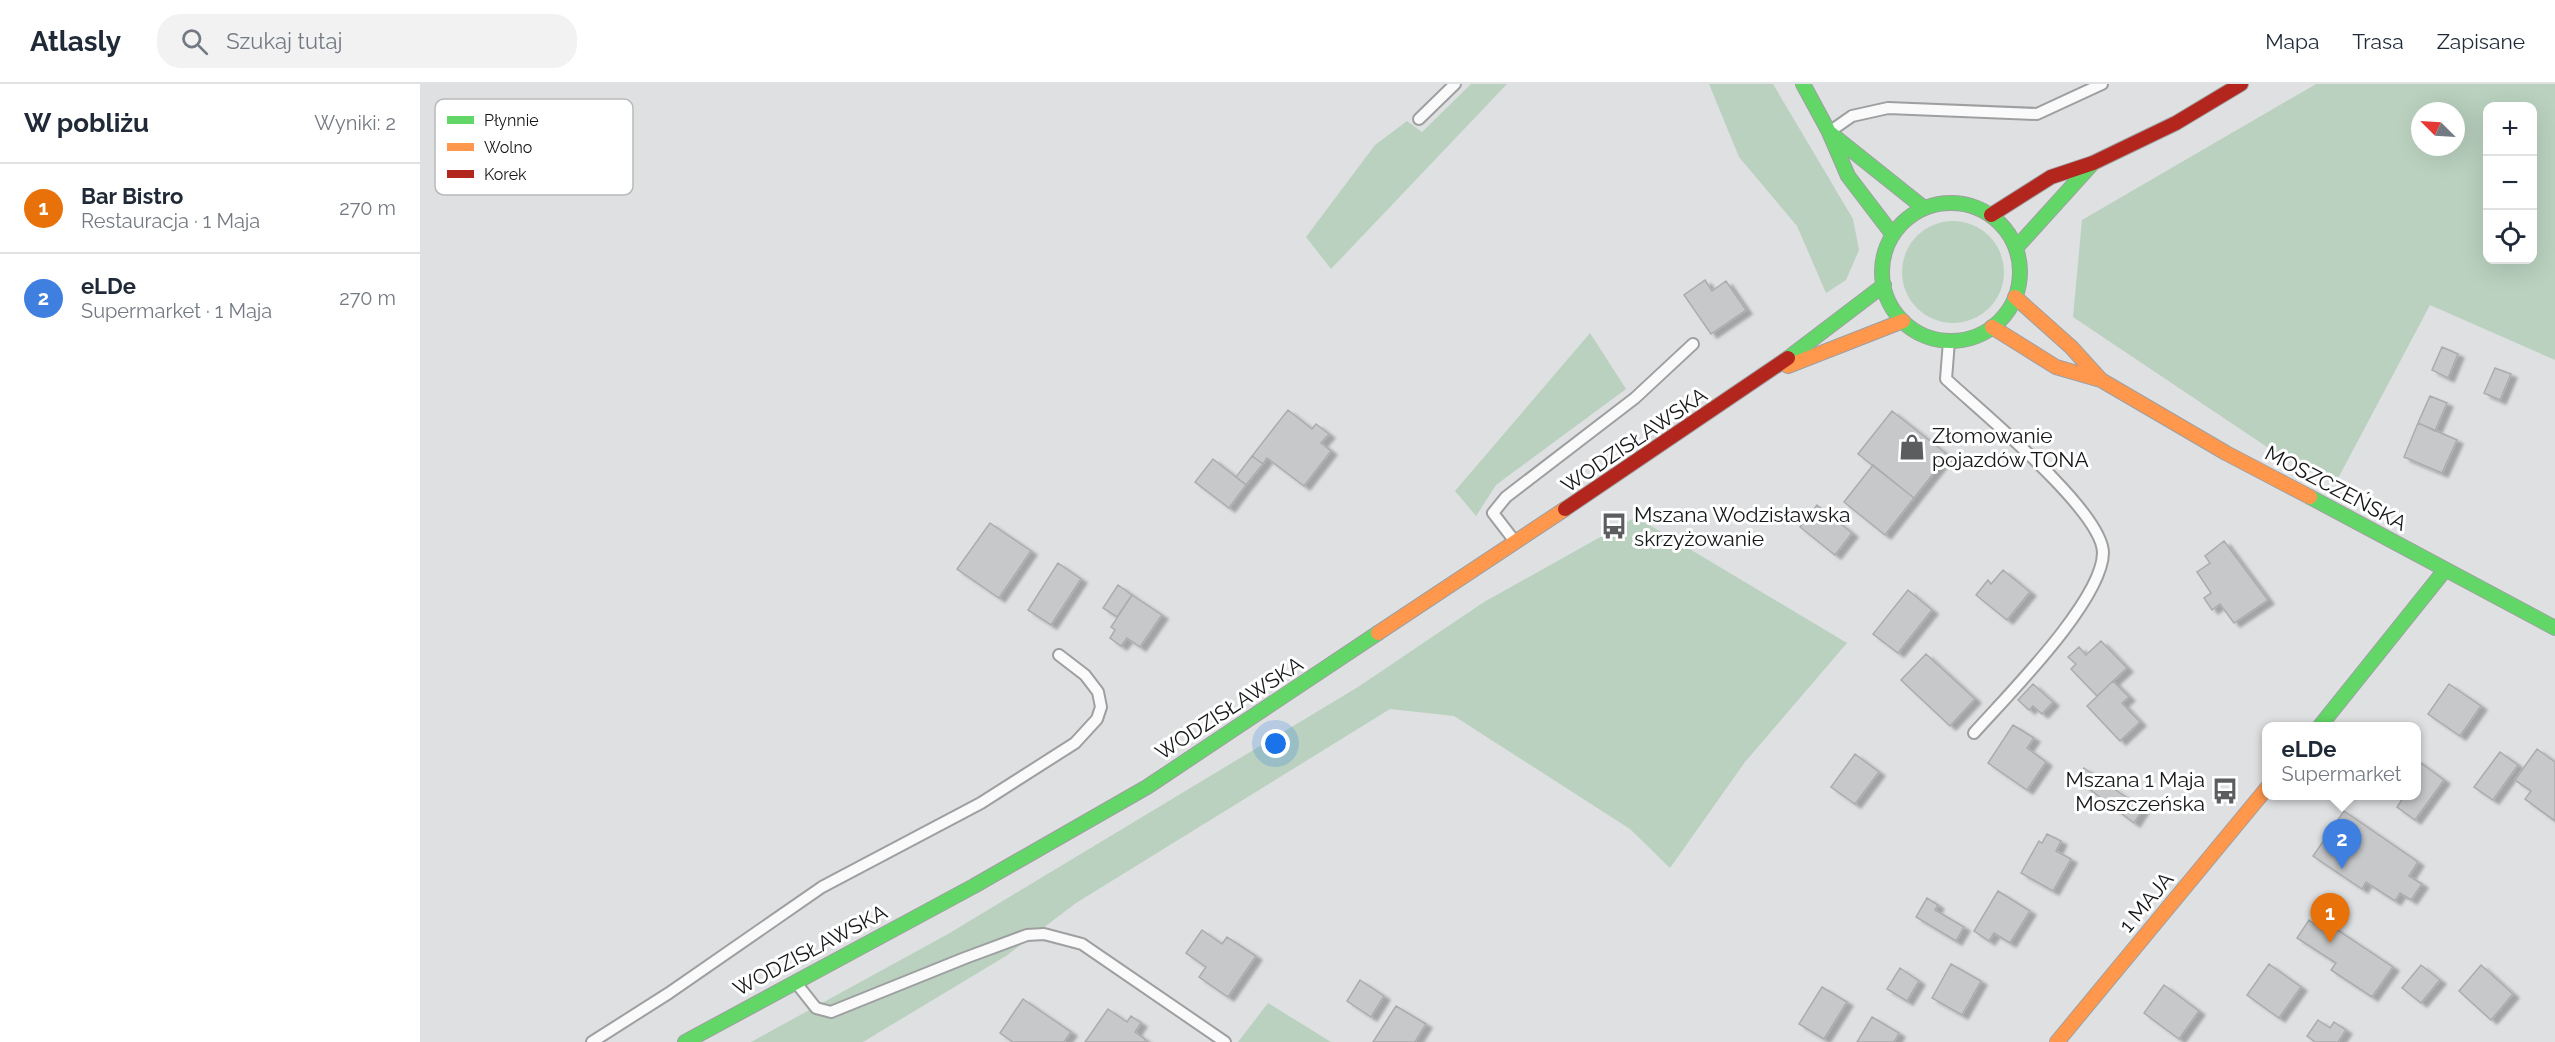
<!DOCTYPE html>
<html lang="pl">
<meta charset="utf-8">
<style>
:root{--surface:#fff;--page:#f2f2f3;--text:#1f2937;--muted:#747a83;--line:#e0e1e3;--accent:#0b8043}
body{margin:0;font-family:Raleway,sans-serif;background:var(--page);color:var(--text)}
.controls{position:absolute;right:18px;top:18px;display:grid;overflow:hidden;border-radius:12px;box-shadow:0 6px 24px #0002}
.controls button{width:54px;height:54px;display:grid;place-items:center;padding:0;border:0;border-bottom:2px solid var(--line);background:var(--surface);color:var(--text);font:30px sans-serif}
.compass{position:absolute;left:1991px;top:18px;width:54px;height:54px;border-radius:50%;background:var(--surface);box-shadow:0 6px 24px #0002;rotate:294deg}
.you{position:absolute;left:856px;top:660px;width:21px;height:21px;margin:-15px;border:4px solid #fff;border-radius:50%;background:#1a73e8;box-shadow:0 0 0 9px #1a73e833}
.badge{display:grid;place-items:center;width:39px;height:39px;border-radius:50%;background:var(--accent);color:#fff;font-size:20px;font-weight:700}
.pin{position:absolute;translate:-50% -50px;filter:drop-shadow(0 2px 3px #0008)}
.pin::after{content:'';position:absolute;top:32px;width:21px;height:18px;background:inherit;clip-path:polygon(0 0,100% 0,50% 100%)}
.popup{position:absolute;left:1842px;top:638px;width:159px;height:78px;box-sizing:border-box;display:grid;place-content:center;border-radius:12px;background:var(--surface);filter:drop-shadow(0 2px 4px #0005);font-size:20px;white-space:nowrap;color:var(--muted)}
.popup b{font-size:22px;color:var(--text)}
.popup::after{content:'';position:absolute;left:50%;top:100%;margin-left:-12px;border:12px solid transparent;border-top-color:var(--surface)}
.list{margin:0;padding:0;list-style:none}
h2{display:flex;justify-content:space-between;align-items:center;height:78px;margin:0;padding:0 24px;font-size:26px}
h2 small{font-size:20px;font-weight:400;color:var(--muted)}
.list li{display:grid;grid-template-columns:39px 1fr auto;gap:18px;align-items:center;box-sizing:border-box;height:90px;padding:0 24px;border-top:2px solid var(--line)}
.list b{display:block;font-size:22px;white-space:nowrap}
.list p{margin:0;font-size:20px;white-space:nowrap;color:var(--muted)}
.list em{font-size:20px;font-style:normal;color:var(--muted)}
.icon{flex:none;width:33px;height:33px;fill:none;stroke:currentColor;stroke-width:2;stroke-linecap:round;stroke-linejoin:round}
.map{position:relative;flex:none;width:2135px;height:958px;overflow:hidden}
header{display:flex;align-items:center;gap:36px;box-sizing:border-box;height:84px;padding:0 30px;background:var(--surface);border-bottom:2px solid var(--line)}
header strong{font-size:28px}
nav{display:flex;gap:33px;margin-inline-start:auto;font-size:21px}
.search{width:420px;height:54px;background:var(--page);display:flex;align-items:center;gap:15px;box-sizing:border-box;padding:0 21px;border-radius:24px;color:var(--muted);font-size:22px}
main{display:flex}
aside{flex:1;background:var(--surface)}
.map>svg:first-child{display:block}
</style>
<header>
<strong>Atlasly</strong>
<div class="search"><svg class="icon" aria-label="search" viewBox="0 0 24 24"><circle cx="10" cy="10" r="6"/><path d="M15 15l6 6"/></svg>Szukaj tutaj</div>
<nav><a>Mapa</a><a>Trasa</a><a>Zapisane</a></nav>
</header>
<main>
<aside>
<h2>W pobliżu<small>Wyniki: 2</small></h2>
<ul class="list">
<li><span class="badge" style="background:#e8710a">1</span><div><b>Bar Bistro</b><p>Restauracja · 1 Maja</p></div><em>270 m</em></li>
<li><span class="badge" style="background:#3f7fe0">2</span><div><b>eLDe</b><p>Supermarket · 1 Maja</p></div><em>270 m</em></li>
</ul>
</aside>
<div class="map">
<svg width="2135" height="958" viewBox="0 0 2135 958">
<defs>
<filter id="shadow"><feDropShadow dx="6" dy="4" stdDeviation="1.5" flood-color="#0004"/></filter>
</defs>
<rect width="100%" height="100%" fill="#dee0e2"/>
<!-- green -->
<path fill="#bad1bf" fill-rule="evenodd" d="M1051,0h36l-176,185 -25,-32 69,-92 32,-24 15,11z
M1289,0h64l80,135 6,31 -13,30 -20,13 -29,-67 -58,-69z
M1896,0h239v276l-125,-55 -95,179 -56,-29 -206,-138 9,-97zM2068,22h44v154h-44zM2000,27h36v36h-36z
M1482 188a51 51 0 1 1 102 0a51 51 0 1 1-102 0Z
M1170,249l36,56 -130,96 -20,31 -21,-25z
M1216,433l211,126 -102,119 -75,106 -40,-39 -176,-113 -64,-7 -314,194 -70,53 -143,86h-112l197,-108 410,-247 126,-85z
M848,919l63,39h-93z"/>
<!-- building -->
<path fill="#c6c8c9" stroke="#aaacae" stroke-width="1.5" filter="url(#shadow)" d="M1285,196l7,11 14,-10 20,29 -35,24 -27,-39z
M2022,263l16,7 -10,24 -16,-8z
M2075,284l16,6 -11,26 -16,-7z
M2010,312l17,7 -12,28 -17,-8z
M868,326l24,19 4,-5 13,10 -8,9 10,8 -27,35 -37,-28 -4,6 -11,-8z
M1472,327l56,44 -34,43 -56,-44z
M1998,339l39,17 -15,33 -38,-16z
M832,372l11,8 -17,21 -10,-8z
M793,375l33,26 -17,23 -34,-26z
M1453,381l41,33 -29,37 -41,-33z
M1397,421l35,28 -17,22 -35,-28z
M570,439l41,28 -32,47 -42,-29z
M1804,457l44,59 -34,23 -14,-19 -8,6 -8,-12 7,-5 -14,-21 13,-9 -5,-7z
M638,479l23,16 -30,46 -23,-15z
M1583,486l27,22 -23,28 -31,-25 12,-15 3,4z
M698,501l14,10 -15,22 -14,-9z
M1488,506l24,20 -34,43 -25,-19z
M712,511l30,20 -22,32 -13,-9 -6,8 -11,-8 5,-8 -4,-3z
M1681,557l26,27 -30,28 -26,-27 5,-5 -8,-7 11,-10 7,8z
M1506,570l49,45 -25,27 -49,-46z
M1693,597l16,16 -7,6 18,19 -20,19 -33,-35z
M1613,600l20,18 -11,12 -9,-8 -4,4 -11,-10z
M2029,600l32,22 -21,30 -32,-22z
M1593,641l21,13 -7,10 19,14 -19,28 -39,-27z
M2117,665l18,13v59l-30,-22 6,-8 -16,-11z
M2080,668l18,13 -25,35 -19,-13z
M1435,670l24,18 -24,32 -24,-17z
M1997,676l27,20 -29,40 -18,-13 6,-9 -3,-2h17z
M1664,684l59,41 -9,14 -58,-44z
M1924,727l74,51 -9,14 13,8 -11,16 -11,-7 -5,8 -29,-19 -4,7 -49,-33z
M1627,750l14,7 -5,10 15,8 -18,32 -32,-18 18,-32 3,2z
M1578,807l32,20 -20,32 -16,-10 -5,8 -15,-10z
M1507,814l11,7 -3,5 29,17 -8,14 -40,-24z
M1889,836l13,10 5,-7 66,44 -21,30 -41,-27 5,-7 -39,-25z
M782,846l20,14 5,-7 29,19 -28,41 -29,-20 7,-10 -20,-14z
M1531,880l30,17 -19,34 -30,-17z
M1849,880l32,23 -22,31 -32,-23z
M2001,881l19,15 -19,23 -19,-15z
M2061,881l32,29 -22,26 -32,-29z
M1480,884l19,13 -12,20 -20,-12z
M940,896l24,16 -13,21 -24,-16z
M1744,901l35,26 -20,28 -35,-26z
M1402,903l25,15 -23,37 -25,-15z
M603,915l48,33 -7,10h-51l-13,-9z
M976,922l30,18 -11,18h-42z
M688,925l19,13 4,-6 10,7 -6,9 11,8 -2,2h-59z
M1452,933l27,16 -5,9h-37z
M1898,936l12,8 4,-6 12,8 -8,12h-23l-8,-6z"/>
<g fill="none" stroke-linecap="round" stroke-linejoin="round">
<!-- lane casing -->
<g stroke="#9e9fa1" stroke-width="14">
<path id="lane" d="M999,35l36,-35
M1412,46l20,-14 36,-8 149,6 65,-30
M1529,257l-3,38c33,31 157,132 157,174 -1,48 -96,143 -129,180
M1093,455l-20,-26 13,-16 129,-99 58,-54
M377,900l19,24 15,4 134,-54 62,-23 17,-1 38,10 143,98
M172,958l77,-49 153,-106 159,-84 94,-60 22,-24 4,-12 -3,-15 -13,-17 -26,-20"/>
</g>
<!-- fast casing -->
<g stroke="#9e9fa1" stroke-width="16">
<path id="fast" d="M1383,0l26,48 19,44 45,59
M1410,49l94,75
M1462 188a69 69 0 1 1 138 0a69 69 0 1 1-138 0Z
M1596,164l77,-85
M1368,274l96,-73
M1890,413l245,131
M1900,642l125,-156
M265,958l289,-156 173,-99 231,-154"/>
</g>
<!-- slow casing -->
<g stroke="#9e9fa1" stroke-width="16">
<path id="slow" d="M1595,213l56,50 30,33
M1572,243l64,40 45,13 125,73 84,44
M1368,282l115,-45
M958,549l187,-124
M1637,958l210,-254"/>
</g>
<!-- jam casing -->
<g stroke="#9e9fa1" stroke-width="16">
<path id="jam" d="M1571,131l60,-38 42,-14 83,-40 65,-39
M1145,425l223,-151"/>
</g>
<!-- lane -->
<use href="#lane" stroke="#fafafb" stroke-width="10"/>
<!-- fast -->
<use href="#fast" stroke="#63d668" stroke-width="14"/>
<!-- slow -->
<use href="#slow" stroke="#ff974d" stroke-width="14"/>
<!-- jam -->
<use href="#jam" stroke="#b3261e" stroke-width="14"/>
</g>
<!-- icons -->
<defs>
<g id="shop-bare" transform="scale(2.07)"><path d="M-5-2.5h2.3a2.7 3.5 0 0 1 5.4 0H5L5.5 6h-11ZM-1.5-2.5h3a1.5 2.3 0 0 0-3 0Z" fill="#5c5d5f" stroke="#fff" stroke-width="2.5" paint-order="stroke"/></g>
<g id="bus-bare" transform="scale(2.07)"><path d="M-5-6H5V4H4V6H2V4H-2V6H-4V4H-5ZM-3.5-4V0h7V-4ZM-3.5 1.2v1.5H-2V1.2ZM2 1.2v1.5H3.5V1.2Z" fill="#5c5d5f" stroke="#fff" stroke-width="2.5" paint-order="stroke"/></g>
</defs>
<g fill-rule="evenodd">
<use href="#shop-bare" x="1492" y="363"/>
<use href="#bus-bare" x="1194" y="442"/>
<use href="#bus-bare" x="1805" y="707"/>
</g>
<g text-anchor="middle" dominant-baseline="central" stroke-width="6" stroke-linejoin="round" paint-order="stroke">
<!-- poi labels -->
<g font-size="21" fill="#161719" stroke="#fff" text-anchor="start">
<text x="1512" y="351">Złomowanie<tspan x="1512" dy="24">pojazdów TONA</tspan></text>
<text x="1214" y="430">Mszana Wodzisławska<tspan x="1214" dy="24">skrzyżowanie</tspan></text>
<text x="1785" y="695" text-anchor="end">Mszana 1 Maja<tspan x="1785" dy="24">Moszczeńska</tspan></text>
</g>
<!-- street labels -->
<g font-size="21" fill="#161719" stroke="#fff">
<text transform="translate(1214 356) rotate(-34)">WODZISŁAWSKA</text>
<text transform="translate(1916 404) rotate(28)">MOSZCZEŃSKA</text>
<text transform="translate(809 624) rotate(-33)">WODZISŁAWSKA</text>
<text transform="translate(1726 818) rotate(-50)">1 MAJA</text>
<text transform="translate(390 866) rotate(-28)">WODZISŁAWSKA</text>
</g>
</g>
<!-- legend -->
<rect x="15" y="15" width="198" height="96" rx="9" fill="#fff" stroke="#b9b9ba" stroke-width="1.5"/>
<rect x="27" y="32" width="27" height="8" fill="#63d668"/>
<rect x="27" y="59" width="27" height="8" fill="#ff974d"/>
<rect x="27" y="86" width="27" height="8" fill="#b3261e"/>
<g font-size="16" fill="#161719">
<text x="64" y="42">Płynnie</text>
<text x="64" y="69">Wolno</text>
<text x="64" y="96">Korek</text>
</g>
</svg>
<div class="controls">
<button>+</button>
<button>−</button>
<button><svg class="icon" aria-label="locate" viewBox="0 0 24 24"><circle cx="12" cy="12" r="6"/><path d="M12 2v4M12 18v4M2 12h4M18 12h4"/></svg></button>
</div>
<svg class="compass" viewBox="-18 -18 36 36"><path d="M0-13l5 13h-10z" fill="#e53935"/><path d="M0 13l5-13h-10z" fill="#747a83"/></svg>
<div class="you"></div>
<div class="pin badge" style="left:1910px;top:859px;background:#e8710a">1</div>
<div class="pin badge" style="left:1922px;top:785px;background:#3f7fe0">2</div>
<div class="popup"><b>eLDe</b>Supermarket</div>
</div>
</main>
